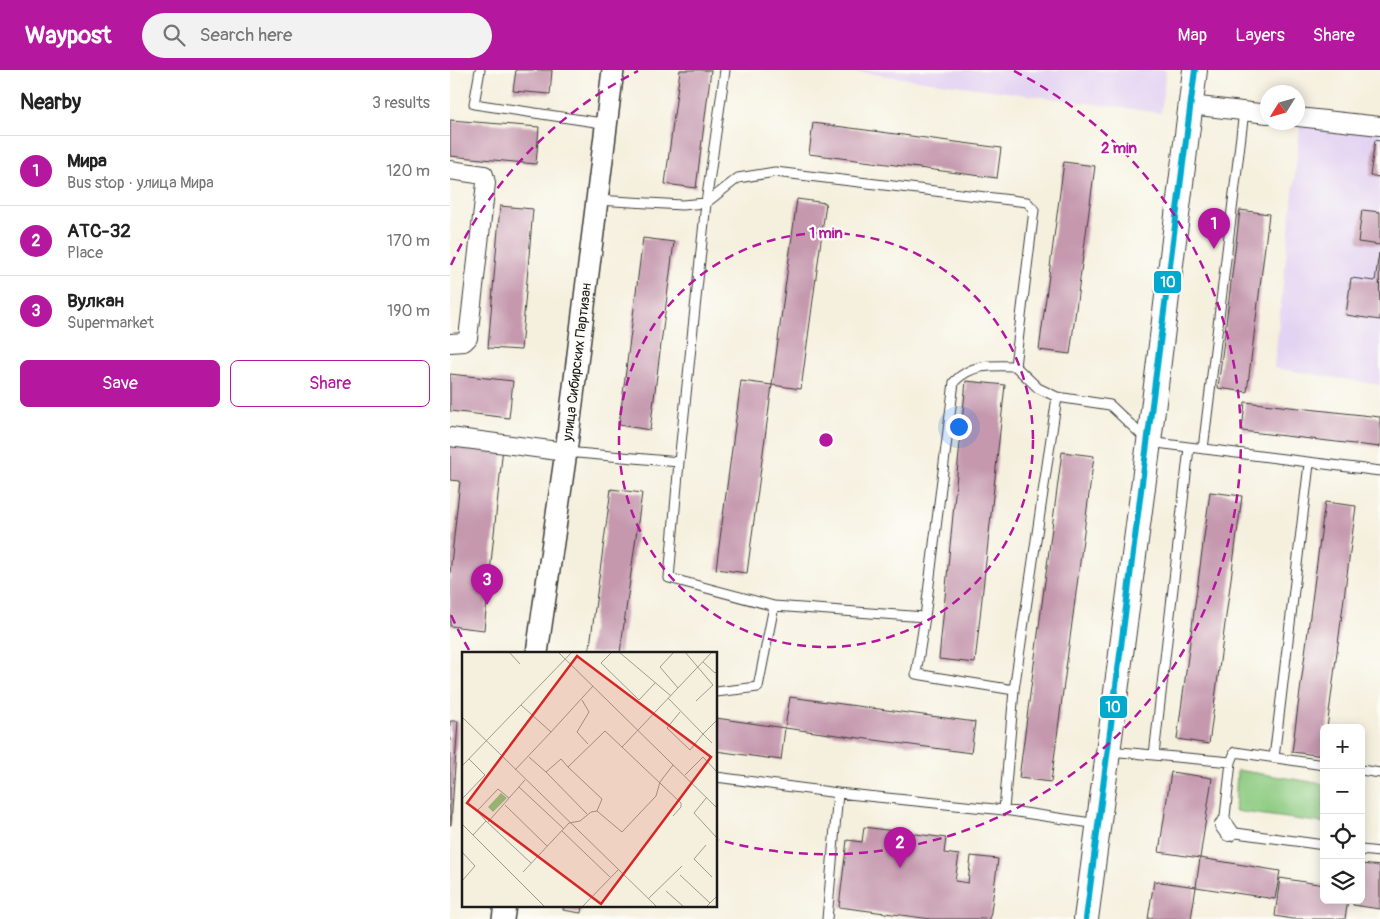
<!DOCTYPE html>
<meta charset="utf-8">
<style>
:root{--surface:#fff;--page:#f2f2f2;--text:#222;--muted:#767676;--line:#e0e0e0;--accent:#b5179e}
body{margin:0;font-family:Pangolin,sans-serif;background:var(--page);color:var(--text)}
.controls{position:absolute;right:15px;bottom:15px;display:grid;overflow:hidden;border-radius:8px;box-shadow:0 2px 12px #0003}
.controls button{width:45px;height:45px;display:grid;place-items:center;padding:0;border:0;border-bottom:1px solid var(--line);background:var(--surface);color:var(--text);font:25px sans-serif}
.compass{position:absolute;left:810px;top:15px;width:45px;height:45px;border-radius:50%;background:var(--surface);box-shadow:0 2px 12px #0003;rotate:233deg}
.you{position:absolute;left:508px;top:356px;width:18px;height:18px;margin:-12px;border:4px solid #fff;border-radius:50%;background:#1a73e8;box-shadow:0 0 0 8px #1a73e833}
.badge{display:grid;place-items:center;width:32px;height:32px;border-radius:50%;background:var(--accent);color:#fff;font-size:16px;font-weight:700}
.pin{position:absolute;translate:-50% -41px;filter:drop-shadow(0 1px 2px #0008)}
.pin::after{content:'';position:absolute;top:26px;width:18px;height:15px;background:inherit;clip-path:polygon(0 0,100% 0,50% 100%)}
.list{margin:0;padding:0;list-style:none}
h2{display:flex;justify-content:space-between;align-items:center;height:65px;margin:0;padding:0 20px;font-size:21px}
h2 small{font-size:16px;font-weight:400;color:var(--muted)}
.list li{display:grid;grid-template-columns:32px 1fr auto;gap:15px;align-items:center;box-sizing:border-box;height:70px;padding:0 20px;border-top:1px solid var(--line)}
.list b{display:block;font-size:19px;white-space:nowrap}
.list p{margin:0;font-size:16px;white-space:nowrap;color:var(--muted)}
.list em{font-size:16px;font-style:normal;color:var(--muted)}
.actions{display:flex;gap:10px;padding:15px 20px}
.actions a{flex:1;padding:11px 0;border:1px solid var(--accent);border-radius:8px;text-align:center;font-size:18px;color:var(--accent)}
.actions .main{background:var(--accent);color:#fff}
.icon{flex:none;width:28px;height:28px;fill:none;stroke:currentColor;stroke-width:2;stroke-linecap:round;stroke-linejoin:round}
.map{position:relative;flex:none;width:930px;height:849px;overflow:hidden}
header{display:flex;align-items:center;gap:30px;box-sizing:border-box;height:70px;padding:0 25px;background:var(--accent);color:#fff}
header strong{font-size:24px}
nav{display:flex;gap:28px;margin-inline-start:auto;font-size:18px}
.search{width:350px;height:45px;background:var(--page);display:flex;align-items:center;gap:12px;box-sizing:border-box;padding:0 18px;border-radius:28px;color:var(--muted);font-size:19px}
main{display:flex}
aside{flex:1;background:var(--surface)}
.map>svg:first-child{display:block}
</style>
<header>
<strong>Waypost</strong>
<div class="search"><svg class="icon" aria-label="search" viewBox="0 0 24 24"><circle cx="10" cy="10" r="6"/><path d="M15 15l6 6"/></svg>Search here</div>
<nav><a>Map</a><a>Layers</a><a>Share</a></nav>
</header>
<main>
<aside>
<h2>Nearby<small>3 results</small></h2>
<ul class="list">
<li><span class="badge">1</span><div><b>Мира</b><p>Bus stop · улица Мира</p></div><em>120 m</em></li>
<li><span class="badge">2</span><div><b>АТС-32</b><p>Place</p></div><em>170 m</em></li>
<li><span class="badge">3</span><div><b>Вулкан</b><p>Supermarket</p></div><em>190 m</em></li>
</ul>
<div class="actions"><a class="main">Save</a><a>Share</a></div>
</aside>
<div class="map">
<svg width="930" height="849" viewBox="0 0 930 849">
<rect width="100%" height="100%" fill="#fdfcf7"/>
<filter id="ink" filterUnits="userSpaceOnUse"><feTurbulence type="fractalNoise" baseFrequency=".02" numOctaves="2"/><feDisplacementMap in="SourceGraphic" scale="10" xChannelSelector="R" yChannelSelector="G"/><feConvolveMatrix kernelMatrix="1 2 1 2 8 2 1 2 1" color-interpolation-filters="sRGB"/></filter>
<filter id="wash" filterUnits="userSpaceOnUse"><feTurbulence type="fractalNoise" baseFrequency=".0096" numOctaves="4" result="noise"/><feDisplacementMap in="SourceGraphic" scale="20" xChannelSelector="R" yChannelSelector="G"/><feGaussianBlur stdDeviation="1.12" result="paint"/><feColorMatrix in="noise" values="0 0 0 0 0 0 0 0 0 0 0 0 0 0 0 0 0 1.4 0 .05"/><feComposite in="paint" operator="in"/></filter>
<g filter="url(#wash)">
<rect width="100%" height="100%" fill="#f5f0de"/>
<!-- built -->
<path fill="#e3d3f2" d="M393,0h323l-5,43z
M851,48l79,11v256l-106,-17z"/>
<!-- green -->
<path fill="#8dcb81" stroke="#54744e" d="M787,700l87,14v39l-89,-12z"/>
<g id="blocks">
<!-- building -->
<path fill="#c598ae" d="M66,0h36l-2,24 -37,-3z
M230,0h31l-15,118 -31,-4z
M0,50l89,7 -3,37 -86,-8z
M363,53l188,25 -4,30 -188,-24z
M925,70l5,1v36l-10,-1z
M614,92l31,4 -25,188 -31,-4z
M347,129l29,4 -25,186 -29,-4z
M50,136l33,3 -12,141 -33,-2z
M790,140l29,4 -22,178 -29,-4z
M912,140l18,2v33l-22,-3z
M193,168l31,4 -24,188 -31,-5z
M929,183l1,67 -34,-5 5,-37 24,3z
M0,304l63,7 -4,37 -59,-7z
M291,311l31,4 -25,188 -31,-4z
M516,311l39,4 -30,278 -36,-4z
M795,332l135,15v30l-138,-16z
M0,371l53,6 -19,183 -34,-4v-53l10,-92 -10,-1z
M612,382l32,4 -43,326 -32,-4z
M161,419l31,4 -22,160h-31z
M760,422l32,4 -33,248 -32,-5z
M875,432l31,4 -29,222h-3v28l-32,-4z
M340,627l185,25 -4,31 -186,-25z
M266,648l69,10 -4,32 -65,-9z
M0,651h8l-7,104h-1z
M721,702l41,6 -12,80 -41,-6z
M414,757l82,11 -2,15 15,2 -4,26 13,2 3,-27 27,3 -8,60h-59l-92,-12 8,-67 15,2z
M750,788l80,13 -5,28 -79,-12z
M911,794l19,2v43l-27,-4v-5h8z
M830,808l44,7v15h24l-3,19h-53l-17,-3z
M704,811l42,6 -5,32h-43z
M114,835h18l-1,8 -18,-3z"/>
</g>
</g>
<g filter="url(#ink)">
<use href="#blocks" fill-opacity="0" stroke="#3d3c39" stroke-width="1"/>
<g fill="none" stroke-linecap="round" stroke-linejoin="round">
<!-- service casing -->
<g stroke="#3d3c39" stroke-width="11">
<path id="service" d="M30,0l-6,34 128,19
M147,130l85,5 24,-2 32,-25 37,-6 252,30 7,8 -19,156 23,22 19,9 53,8 39,37 231,29
M753,379l41,-338
M116,382l113,10 -10,116 105,28 151,11 29,-235c17,-18 37,-17 61,-16
M229,392l27,-259 19,-133
M475,547l-9,57 98,16 43,-293
M266,622l42,-5 16,-81
M659,681l122,11 4,-10 89,13
M704,685l35,-307
M824,688l35,-294
M911,700l19,3
M266,707l122,16 -11,126
M388,723l166,17 94,14
M554,740l10,-120
M774,755l7,-63
M779,762l95,13
M911,780l19,2"/>
</g>
<!-- minor casing -->
<g stroke="#3d3c39" stroke-width="20">
<path id="minor" d="M740,35l78,9
M848,47l82,9
M0,100l34,5 2,8 -18,155 -4,4 -14,1
M0,367l116,15
M774,755l5,7"/>
</g>
<!-- tertiary casing -->
<g stroke="#3d3c39" stroke-width="24">
<path id="tertiary" d="M87,583l29,-201 47,-382
M53,849l2,-14"/>
</g>
<!-- secondary casing -->
<g stroke="#3d3c39" stroke-width="26">
<path id="secondary" d="M636,849l63,-477 46,-372"/>
</g>
<!-- service -->
<use href="#service" stroke="#fff" stroke-width="9"/>
<!-- minor -->
<use href="#minor" stroke="#fff" stroke-width="18"/>
<!-- tertiary -->
<use href="#tertiary" stroke="#fff" stroke-width="21"/>
<!-- secondary -->
<use href="#secondary" stroke="#fff" stroke-width="24"/>
<!-- bus-1 casing -->
<g stroke="#fdfcf7" stroke-width="10">
<path id="bus-1" d="M636,849l109,-849"/>
</g>
<!-- bus-1 -->
<use href="#bus-1" stroke="#00a9ce" stroke-width="6"/>
</g>
</g>
<!-- distance rings -->
<g fill="none" stroke="#b5179e" stroke-width="2.5" stroke-dasharray="9 6">
<circle cx="376" cy="370" r="207"/>
<path d="M19 580A414 414 0 0 1 1 545M1 195A414 414 0 0 1 188 1M564 1A414 414 0 0 1 269 770"/>
</g>
<g text-anchor="middle" dominant-baseline="central" stroke-width="4.5" stroke-linejoin="round" paint-order="stroke">
<!-- street labels -->
<g font-size="14" fill="#1c1c1c" stroke="#fdfcf7">
<text transform="translate(127 292) rotate(-83)">улица Сибирских Партизан</text>
</g>
</g>
<!-- overview -->
<g transform="translate(12 582)">
<rect width="255" height="255" fill="#f5f0de"/>
<path d="M39,141l6,5 -14,14 -5,-5z" fill="#8dcb81"/>
<path fill="none" stroke="#9e9b90" stroke-width="1" d="M47,0l11,12M96,0l159,156M150,0l-11,11 38,37 16,-17M157,0l52,44M212,0l-14,15 18,21M223,0l28,33 -17,16M241,10l12,11 2,-2M206,46l35,36 -13,16 -23,-22 13,-16M120,48l7,12 -12,20 11,12M59,53l30,27 42,-46M0,65l195,190M250,91l-9,-9 14,-14M160,95l59,56v4l-8,9M67,105l17,15M0,114l110,-114M106,115l-7,-8 -15,13 41,42M53,118l36,-38M223,123l18,-18 14,15M57,135l45,42M245,145l-13,16 23,25M0,147l23,-24 -16,-16M43,153l42,41M135,159l5,-12 -34,-32 37,-36 17,16 90,-95M24,169l45,42M26,170l37,-42M0,172l83,83M100,179l48,46M11,183l13,-14 -9,-10 21,-22 11,9M244,193l-12,14 18,18M0,200l13,14 -13,15M61,220l46,-49 11,-2 11,-9 6,-1 25,21 34,-36 4,-14 13,-17M218,223l30,28M204,239l18,16M186,247l34,-33M120,255l36,-37M244,255l11,-11"/>
<path fill="#d62828" fill-opacity="0.15" stroke="#d62828" stroke-width="2.5" d="M115,4l134,101 -110,147 -134,-101z"/>
<rect width="255" height="255" fill="none" stroke="#1c1c1c" stroke-width="2.5"/>
</g>
<circle cx="376" cy="370" r="8" fill="#b5179e" stroke="#fdfcf7" stroke-width="2.5"/>
<g font-size="15" text-anchor="middle" font-weight="bold" fill="#b5179e" stroke="#fdfcf7" stroke-width="4.5" stroke-linejoin="round" paint-order="stroke">
<text x="669" y="83">2 min</text>
<text x="376" y="168">1 min</text>
</g>
<g stroke="#fdfcf7" stroke-width="2">
<rect x="703" y="200" width="29" height="24" rx="5" fill="#00a9ce"/>
<rect x="649" y="625" width="29" height="24" rx="5" fill="#00a9ce"/>
</g>
<g font-size="14" text-anchor="middle" font-weight="bold" fill="#fff">
<text x="718" y="217">10</text>
<text x="663" y="642">10</text>
</g>
</svg>
<div class="controls">
<button>+</button>
<button>−</button>
<button><svg class="icon" aria-label="locate" viewBox="0 0 24 24"><circle cx="12" cy="12" r="6"/><path d="M12 2v4M12 18v4M2 12h4M18 12h4"/></svg></button>
<button><svg class="icon" aria-label="layers" viewBox="0 0 24 24"><path d="M12 4l9 5-9 5-9-5zM3 14l9 5 9-5"/></svg></button>
</div>
<svg class="compass" viewBox="-18 -18 36 36"><path d="M0-13l5 13h-10z" fill="#e53935"/><path d="M0 13l5-13h-10z" fill="#767676"/></svg>
<div class="you"></div>
<div class="pin badge" style="left:764px;top:179px">1</div>
<div class="pin badge" style="left:450px;top:798px">2</div>
<div class="pin badge" style="left:37px;top:535px">3</div>
</div>
</main>
